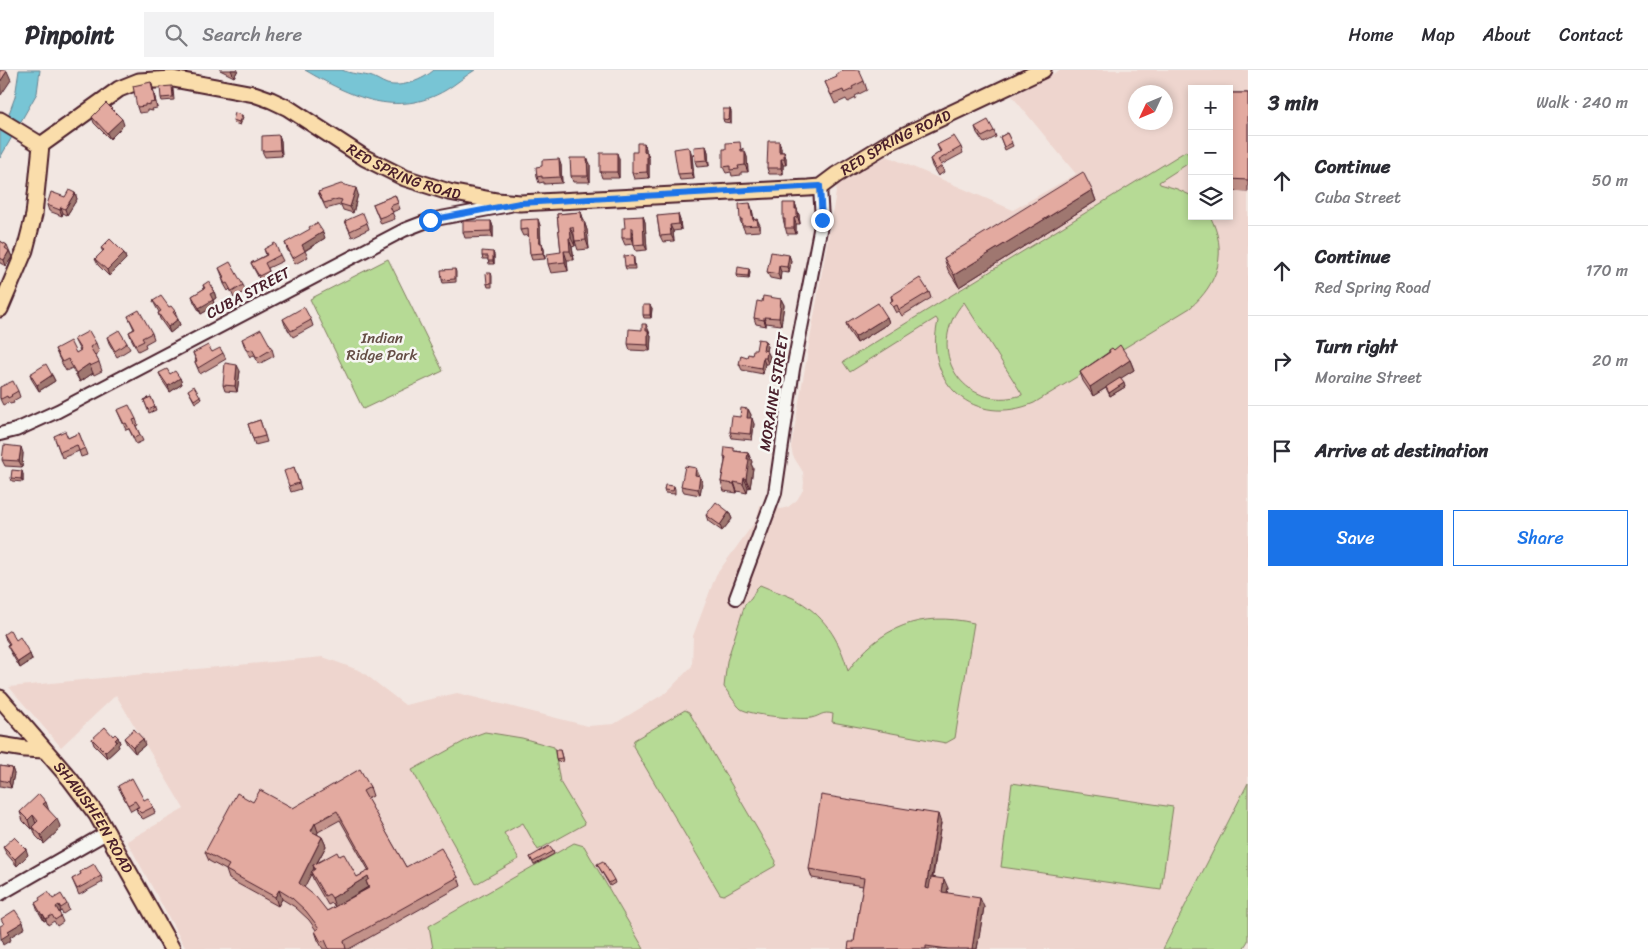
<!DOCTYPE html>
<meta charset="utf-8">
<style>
:root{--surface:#fff;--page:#f2f2f3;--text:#2b2b33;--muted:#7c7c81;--line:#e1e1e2;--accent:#1a73e8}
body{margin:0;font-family:Sriracha,sans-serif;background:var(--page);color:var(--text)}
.controls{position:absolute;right:15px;top:15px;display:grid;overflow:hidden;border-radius:0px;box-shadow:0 2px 8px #0003}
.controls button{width:45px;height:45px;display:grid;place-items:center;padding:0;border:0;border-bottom:1px solid var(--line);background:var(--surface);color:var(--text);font:25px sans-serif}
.compass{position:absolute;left:1128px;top:15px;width:45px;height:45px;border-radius:50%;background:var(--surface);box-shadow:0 2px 8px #0003;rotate:226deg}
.stop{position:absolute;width:15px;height:15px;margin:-11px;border:4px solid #1a73e8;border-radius:50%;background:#fff}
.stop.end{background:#1a73e8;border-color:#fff;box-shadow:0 1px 5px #0008}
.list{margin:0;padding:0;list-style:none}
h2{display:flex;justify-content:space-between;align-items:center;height:65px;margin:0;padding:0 20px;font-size:21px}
h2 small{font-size:16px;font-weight:400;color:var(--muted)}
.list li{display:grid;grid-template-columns:32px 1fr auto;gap:15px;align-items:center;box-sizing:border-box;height:90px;padding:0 20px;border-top:1px solid var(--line)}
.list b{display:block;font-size:19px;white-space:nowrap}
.list p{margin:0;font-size:16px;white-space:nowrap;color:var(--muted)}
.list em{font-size:16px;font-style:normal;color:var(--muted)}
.actions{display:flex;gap:10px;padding:15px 20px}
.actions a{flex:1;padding:11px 0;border:1px solid var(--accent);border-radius:0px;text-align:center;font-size:18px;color:var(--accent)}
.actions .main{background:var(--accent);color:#fff}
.icon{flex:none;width:28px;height:28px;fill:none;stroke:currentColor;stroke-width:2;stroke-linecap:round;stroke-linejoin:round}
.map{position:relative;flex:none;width:1248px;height:879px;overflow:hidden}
header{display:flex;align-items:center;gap:30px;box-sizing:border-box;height:70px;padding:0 25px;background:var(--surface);border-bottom:1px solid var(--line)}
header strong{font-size:24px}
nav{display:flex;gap:28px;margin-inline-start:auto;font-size:18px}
.search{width:350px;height:45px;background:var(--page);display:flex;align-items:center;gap:12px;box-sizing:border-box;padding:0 18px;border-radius:0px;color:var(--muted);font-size:19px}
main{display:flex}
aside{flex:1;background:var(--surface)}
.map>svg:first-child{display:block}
</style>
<header>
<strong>Pinpoint</strong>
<div class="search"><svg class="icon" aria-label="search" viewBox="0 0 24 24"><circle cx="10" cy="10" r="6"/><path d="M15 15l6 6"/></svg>Search here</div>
<nav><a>Home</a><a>Map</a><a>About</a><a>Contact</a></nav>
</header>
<main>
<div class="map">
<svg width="1248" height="879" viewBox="0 0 1248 879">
<rect width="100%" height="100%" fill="#f2e7e2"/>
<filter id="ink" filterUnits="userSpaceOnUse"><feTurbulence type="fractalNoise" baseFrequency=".02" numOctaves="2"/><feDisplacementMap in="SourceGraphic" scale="10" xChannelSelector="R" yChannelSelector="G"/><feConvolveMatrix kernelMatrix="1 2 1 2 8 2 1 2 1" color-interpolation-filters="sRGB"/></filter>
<g filter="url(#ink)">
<!-- built -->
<path fill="#eed5ce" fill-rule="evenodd" d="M1060,0h188v713l-85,166h-977l-59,-108 57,-32 -68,-114 -55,52 -52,-60 314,-30 38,14 44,34 52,-12 131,33 26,-2 53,-32 25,-26 1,-30 23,-61 41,-56 3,-14 21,4 7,-2 9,-7 6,-10 1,-7 -1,-11 -10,-16 -2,-9 47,-266 49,-25 126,54 63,-36 -64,-78zM1192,19h37v127h-37zM1136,22h30v30h-30z"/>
<!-- green -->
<path fill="#b6da95" stroke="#807c60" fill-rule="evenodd" d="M1186,81l6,10 -33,21 1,2 17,5 15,7v20h18c18,35 9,67 -20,92l-156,95c-59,25 -111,-19 -96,-82l-2,-3 -86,54 -7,-10zM964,232l58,92v1c-60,19 -99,-47 -58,-93z
M388,189l55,112 -80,38 -53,-110z
M760,515c11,5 22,8 33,13 30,15 47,42 55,73 32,-45 73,-60 126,-48l-19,115 -9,5 -114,-21 1,-8c-11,-3 -12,2 -22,4 -12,2 -61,-3 -70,-9 -5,-4 -13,-17 -17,-22l3,-26 18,-57 6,-5 5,-10z
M685,640l4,2 87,149 -1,5 -51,29 -4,-1 -87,-148 1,-6z
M485,662l37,6 32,9 6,35 25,42 -47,26 -15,-27 -19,10 15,26 -43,25 -64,-114 62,-34z
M1012,713l161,24 -12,83 -160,-23z
M1248,713v158l-5,8h-80z
M574,773l10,3 60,103h-211l-4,-23z"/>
<!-- water -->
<path fill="#78c5d5" stroke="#668391" d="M19,0h21l-3,23 -37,65v-27l7,-12 8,-22z
M305,0h37c9,4 18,4 27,6 6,1 12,6 18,8 15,4 36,-4 47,-14h41c-10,6 -19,14 -29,20 -49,29 -97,6 -141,-20z"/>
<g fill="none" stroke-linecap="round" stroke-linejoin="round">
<!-- minor casing -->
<g stroke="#4a1f2b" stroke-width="16">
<path id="minor" d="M0,364l16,-4 42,-19 346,-181 26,-10 80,-15
M736,528l39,-105 18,-124 29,-149 -2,-33
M0,824l108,-62"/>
</g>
<!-- major casing -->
<g stroke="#4a1f2b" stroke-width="19">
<g id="major">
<path d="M0,50l41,25"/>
<path id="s1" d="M41,75l78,-56 20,-8 34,-2 81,15 17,6 17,8 77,50 40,20 44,14 48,9 23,2 288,-15 12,-1 16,-12 54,-33 153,-72"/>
<path d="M0,239l25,-59 9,-35 7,-70"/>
<path id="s2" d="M0,628l70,81 27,36 75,134"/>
<path d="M0,675l25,4 19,1"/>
</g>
</g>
<!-- minor -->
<use href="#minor" stroke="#f6f6f2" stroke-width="12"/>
<!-- major -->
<use href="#major" stroke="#faddab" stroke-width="15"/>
</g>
<!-- wall -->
<path fill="#c3928a" stroke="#4a1f2b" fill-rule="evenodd" d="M220,0h18l-4,7z
M864,11l3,9 -12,6 1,2 -8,4 -2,-3 -11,5 -10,-22z
M151,12l2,6 4,20 -5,1 1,2 -6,-1v2l-8,1 -2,-6z
M173,19l1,11 -12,1 -1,-3z
M1229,23h19v99l-18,-1 -1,-3z
M730,39l1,3v11l-7,-1 -1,-3z
M92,47l32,8 -14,14 -16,-16z
M243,48l-3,7 -6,-2 -1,-3z
M975,57l19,4 2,6 -12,6 -7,-10z
M1007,63l6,13 -8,4 -5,-13z
M279,65l2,6 1,15 -17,1 -3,-6z
M644,73l2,6v3l3,6v20l-15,1 -2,-6z
M937,75l24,2 2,6 -22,12 3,7 -6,4 -6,-10 -2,-7 10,-7z
M706,76l2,6 1,14 -12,1 -2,-6z
M781,77v5h3l2,6v7h-3v9h-14l-2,-6z
M743,78v3l4,6 1,15h-7v3l-9,1 -1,-4 -5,1 -3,-6z
M692,85l2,24 -14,1 -2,-6z
M587,88l3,6v18h-17l-2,-6z
M619,89v19h-17l-2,-6z
M561,95l1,18 -18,1v-2l-5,1 -2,-6 5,-11z
M1092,120l4,11 -137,86 -11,-17 -4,-12z
M318,122l40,2 -5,19 -10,-3 -2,-5h-1l-14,4z
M75,123l2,6 -10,16 -4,-2 -1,3 -13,-5 -2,-6 18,-8z
M395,125l5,14 -8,3 3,7 -14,5 -8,-20z
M795,133l4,12 1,9h-4v10h-9l-4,-15z
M752,139l2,11 6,5v6l-15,1 -5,-12z
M581,142l6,18 2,19 -11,1 -3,-9 -1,-5 1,10 -3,1 2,13h-7l1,11 -17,2 -3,-9 13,-12 -4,-38z
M643,146l2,6 2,28 -11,1 -2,-6v-11h-1v10l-8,1 -3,-7 3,-10z
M657,146l23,4 1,10 -8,1 1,10 -11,1 -3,-6z
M345,151l22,2 2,6 -17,8z
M491,151l2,6v10l-28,1 -2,-6z
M540,155l1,18 3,6 1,10 -13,1 -2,-6 -1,-19 -6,1 -3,-6z
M325,168l-20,13 3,6 -13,7 -8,-15 -2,-6z
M0,171l7,4 5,12 -6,9 -6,-3z
M101,178l23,5 2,6 -17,17 -11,-11 -3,-6 8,-7z
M264,179l16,6 3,6 -15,7 3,9 -10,5 -7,-13 -3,-6 15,-8z
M493,182l1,3v9h-5l-1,-5h-5l-1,-3z
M633,185l1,3 1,11h-9l-1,-3z
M789,185l2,6 -2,12 -8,-1 -1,8 -10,-2 -3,-6z
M219,198l24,17 3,6 -12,7 -4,-9 -2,2 -4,-7 -2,-6h1z
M455,199l1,3v10l-13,1 -1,-3z
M749,199l1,3 -1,7 -11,-1 -1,-3z
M491,203l1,3v11h-4l-1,-3z
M203,215l10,3 3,10 -3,2 2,6 -14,8 -7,-12 -2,-6 12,-7z
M929,222l2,6 -29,18 -3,-5 -3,2 -6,-11 2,-1 -1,-5z
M781,229l3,6 -3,20 -15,-2v3l-10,-2 -2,-6 8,-16z
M153,231l22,10 2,6h-1l4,8 -10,8 -10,-14 -2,-6 1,-1 -3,-5z
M652,238l-1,10h-7l-1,-3z
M128,246l24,17 2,6 -9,5 1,3 -8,4 -7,-13 -2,-6 5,-3z
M887,247l2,6 -32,20 -9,-13 -2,-7z
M283,249l28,1 2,6 -20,11 -8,-12z
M646,254l5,12 -1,15 -20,-1 -2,-6 14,-14z
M107,267l20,6 3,6 -13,8 -8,-14z
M74,269l22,4 3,9 -4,3 4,7 3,9 -8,4 -1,-2 -13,9 -8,-14 -6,3 -7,-13 -4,-9 21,4 4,-2z
M242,269l30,10 2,7 -15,8 -5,-9 -4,2 -6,-12z
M765,270l2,6 -1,5h1l3,6 -2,7h-3l-2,10 -21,-4 -3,-6 8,-7 5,-2z
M1109,280h5l16,10 4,10 -14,8 5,9 -15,9 -4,-8 -13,8 -10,-15 -3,-9 29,-20z
M212,282l11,1 3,6 -26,15 -5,-12 1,-1 -3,-8z
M240,301l-3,21 -12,-1 -2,-6z
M159,303l11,1 10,4 2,6 -12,8 -8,-12z
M30,304l22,1 3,6 -16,10 -7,-11z
M0,317l18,4 2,6 -7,4 1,2 -4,1 -1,-2 -6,3 -3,-6z
M188,320l12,6 1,3 -6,4z
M151,327l5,13 -7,3 -5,-13z
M748,339l3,6 -1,3 4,6 -2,16 -20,-2 -2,-6 10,-15z
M117,340l19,9 2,6 -2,1 7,15 -7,3 -7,-15 -3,1z
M260,350l7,22 -12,3 -7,-21z
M79,363l8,22 -6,2 -2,-6 -17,7 -8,-22 14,2z
M735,381l13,2 4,9 -1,2 2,4 -3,20 -2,-1 -1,6 -10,-2v2l-13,-2 -3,-9 4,-21 -1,-5z
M23,383l-1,14 -17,-1 -3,-6z
M294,397l7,22 -10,3 -2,-6z
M696,398l2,8 4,6 -2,13 -16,-3 -3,-6z
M23,404v8l-11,-1 -1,-3z
M674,416l1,3v5l-10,-1 -1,-3z
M729,442l3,7 -10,12 -14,-10 -2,-6z
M4,564l26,20 2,6 -12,8 -10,-17 -3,-6 2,-1 -3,-4z
M113,666l5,1 2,6 -2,2 1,2 -12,11 -13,-13 -2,-6z
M124,668l21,7 -10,8 -8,-9z
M560,680l3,11 -6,1 -1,-3z
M0,696l12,2 2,6 -3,14 -11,-2z
M118,716l26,14 9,7 2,6 -12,6 -5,-5 -2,-6 2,-1 -7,4 -10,-19z
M370,717l3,9 -6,3 39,68 52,10 3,9 -112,63h-26l-5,-9 -3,-9 1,-1 -7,-10 -14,-13 -13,-8 -4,7 -49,-27 -3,-9 -17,-9 -4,-9 48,-50 40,6zM340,750l29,51 -12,6 -40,-14 9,-17 -4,-9 -5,-3 1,-2zM311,804l3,7 14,24 4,-2 3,4 -8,4 -23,-24zM368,817v1l-25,14z
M49,741l12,17 -17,16 -8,-8 -3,-8 -2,1 -8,-8 -3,-9z
M941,753l-8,54 15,11 -1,5 37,14 -7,42h-129l6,-7 9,-56 -51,-8 -3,-9z
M3,777l25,8 -11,11 -11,-13z
M553,781l1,3 -20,11 -4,-8z
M597,794l17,16 1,3 -5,3z
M80,802l21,4 2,6 -24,13 -7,-16 9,-4z
M53,829l14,5 2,6 -6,4 -2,-3 -2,2 4,9 -6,4 -3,-5 -6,4 -2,-5 -2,1 -7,-12 -2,-6z"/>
<!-- shaded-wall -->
<path fill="#9f7770" stroke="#4a1f2b" d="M231,0h7l-4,7z
M7,1l4,9 -10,15 -1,-13z
M151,12l2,6 4,20 -2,-6z
M730,39l1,3v11l-2,-3z
M242,45l1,3 -3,7 -1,-3z
M122,49l2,6 -14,14 -3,-6z
M279,65l2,6 1,15 -2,-6z
M779,71l2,6v11l-2,-6z
M644,73l2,6v9l-2,-6z
M706,76l2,6 1,14 -2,-6z
M690,79l2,6 2,24 -2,-6z
M745,81l2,6 1,15 -3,-7z
M647,82l2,6v20l-2,-6z
M784,82l2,6v7l-2,-6z
M617,83l2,6v19l-2,-6z
M587,88l3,6v18l-2,-6z
M559,89l2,6 1,18 -2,-6z
M781,89l2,6v9l-2,-6z
M356,118l2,6 -5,19 -3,-6z
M1092,120l4,11 -137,86 -5,-12z
M75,123l2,6 -10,16 -2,-6z
M750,133l2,6 3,17 -2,-6z
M795,133l4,12 1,9 -5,-15z
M61,137l2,6 -1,3 -2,-6z
M581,142l6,18 2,19 -3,-9 -4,-19z
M678,144l2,6 1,10 -2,-6z
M643,146l2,6 2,28 -3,-6z
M794,148l2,6v10l-2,-6z
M538,149l2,6 1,24 -2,-6z
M757,149l3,6v6l-2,-6z
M491,151l2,6v10l-2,-6z
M670,155l3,6 1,10 -3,-6z
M570,157l4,9 1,10 -4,-8z
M631,158l2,6v10l-2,-6z
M323,162l2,6 -21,13 -2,-6z
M569,168l3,9 2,13 -4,-9z
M542,173l2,6 1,10 -2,-6z
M9,181l3,6 -6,9 -2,-6z
M564,181l3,9 1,11 -3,-9z
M493,182l1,3v9l-1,-3z
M124,183l2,6 -17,17 -2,-6z
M789,185l2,6 -2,12 -2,-6z
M779,196l2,6 -1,8 -2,-6z
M749,199l1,3 -1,7 -1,-3z
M213,218l3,10 -3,2 2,6 -14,8 -2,-6 11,-14 2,-5z
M781,229l3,6 -3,20 -2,-7z
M650,235l2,3 -1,10 -1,-3z
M764,247l2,6v3l-2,-6z
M887,247l2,6 -32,20 -2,-6z
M178,249l2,6 -10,8 -2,-6z
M648,260l3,6 -1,15 -2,-6z
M765,270l2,6 -2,10 -2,-6z
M767,281l3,6 -2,7 -2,-6z
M763,288l2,6 -2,10 -2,-6z
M1130,290l4,10 -41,26 -3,-9z
M89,294l4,9 -13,9 -4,-9z
M237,295l3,6 -3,21 -2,-6z
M52,305l3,6 -16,10 -2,-6z
M180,308l2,6 -12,8 -2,-6z
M1124,313l1,4 -15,9 -1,-3z
M748,339l3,6 -2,9 -2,-6z
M752,348l2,6 -2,16 -2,-6z
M21,377l2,6 -1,14 -3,-6z
M748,383l4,9 -1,2 2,4 -3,20 -4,-9z
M696,398l3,7 -2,6 -2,-6z
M22,401l1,3v8l-2,-3z
M700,406l2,6 -2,13 -2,-6z
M744,408l4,9 -1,6 -4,-9z
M734,412l3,9v2l-3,-9z
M729,442l3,7 -10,12 -2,-6z
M30,584l2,6 -12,8 -2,-6z
M118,667l2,6 -2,2 1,2 -12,11 -2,-6z
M143,669l2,6 -10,8 -2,-6z
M12,698l2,6 -3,14 -2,-6z
M46,732l3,9 -6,-7z
M938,744l3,9 -12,74 -3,-9z
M33,745l3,9 -5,5 -3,-9z
M57,749l4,9 -17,16 -3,-9z
M315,753l3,9 -4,8 -3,-9z
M322,767l4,9 -12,22 -1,-3 1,3 -12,24 -3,-9z
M26,779l2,6 -11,11 -2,-7z
M368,806l3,9 -5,-4 2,6 -33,20 -3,-9z
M944,809l4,9 -3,13 -3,-9z
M279,820l3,9 -4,7 -3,-9z
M980,828l4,9 -7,42h-5z
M59,835l2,6 -3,2 -2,-6z
M43,844l3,6 -2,1 -2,-6z
M23,852l2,6 -15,9 1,3 -8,5 -2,-6 7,-8z"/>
<!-- building -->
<path fill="#e3aaa0" stroke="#4a1f2b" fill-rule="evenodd" d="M0,0h5l2,1 -7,11z
M842,0h17l5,11 -12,6 1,2 -9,4 -1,-3 -12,5 -6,-13 12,-5 -1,-2 6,-4z
M151,12l4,20 -5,1v2l-5,-1v2l-8,1 -4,-21z
M172,16l1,11 -12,1 -1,-11z
M1229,23h19v87l-19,-1z
M106,33l16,16 -15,14 -15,-16z
M723,39h7l-1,11 -6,-1z
M235,43l7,2 -3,7 -6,-2z
M988,50l6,11 -12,6 -7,-10z
M1007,63l5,10 -8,4 -4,-10z
M279,65l1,15 -18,1v-15z
M954,66l7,11 -23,13 4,6 -6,4 -6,-11 11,-8 -4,-6z
M768,71h11v11h5v7h-3v9h-14z
M740,72l1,9h4v14l-7,1 1,3 -9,1v-4l-7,1v-18h3v-6z
M637,73h7v9h3v20l-15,1v-21h5z
M706,76l1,14 -12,1 -1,-14z
M687,77l3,2 2,24 -14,1 -4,-25z
M600,83h17v19h-17z
M570,88h17l1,18h-17z
M559,89l1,18 -18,1v-2l-5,1 -1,-10 6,-1v-6z
M1083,102l9,18 -138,85 -10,-17z
M341,114l15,4 -6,19 -10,-3 2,-4 -4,-1 -14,4 -6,-11z
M69,120l6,3 -10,16 -4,-2 -1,3 -13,-5 4,-13 14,5z
M395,125l3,8 -8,3 3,7 -14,5 -6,-14z
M750,133l3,17 4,-1 1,6 -16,1v-7l-2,1 -1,-16z
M783,133h12v6h2v8l-3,1v10h-9v-9h-2z
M581,142l1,9h2l2,19 -11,1 -2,-14h-3l1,11h-2l1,13h-6l1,11 -17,2 -1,-10 14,-2 -4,-38z
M363,143l4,10 -17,8 -5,-10z
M678,144l1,10 -9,1 1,10 -11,1 -3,-20z
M643,146l1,28 -10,1 -1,-17h-2v10h-9v-10h3l-1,-11z
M538,149l1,24h3l1,10 -13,1 -2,-25 -8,1v-10z
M463,151h28v10l-28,1z
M317,153l6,9 -21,13 3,6 -12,7 -8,-15 25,-14 -1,-2z
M110,169l14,14 -17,17 -12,-11 9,-9 -3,-2z
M0,171l7,4 -2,3 4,3 -5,9 -4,-2z
M275,173l5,12 -15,8 4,8 -10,5 -8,-13 16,-8 -3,-6z
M482,181l11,1v9h-5v-5h-6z
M771,182l18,3 -2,12 -8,-1 -1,8 -11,-2z
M633,185l1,11h-9l-1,-10z
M230,192l13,23 -11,7 -5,-9 -2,1 -3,-6 2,-1 -5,-9z
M738,197l11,2 -1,7 -11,-1z
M455,199v10l-13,1 -1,-10z
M486,203h5v10l-4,1z
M920,208l9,14 -30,18 -2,-5 -4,2 -3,-5 3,-2 -2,-4z
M209,211l4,7 -1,1 2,3 -4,2 3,6 -14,8 -7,-12 13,-8 -2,-3z
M161,226l8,11 2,-1 4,5 -2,1 5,7 -10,8 -10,-14 3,-2 -8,-10z
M763,226l18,3 -2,19 -15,-1v3l-10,-2 3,-17 5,1z
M878,233l9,14 -32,20 -9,-14z
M643,235h7v10h-7z
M304,237l7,13 -20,11 -8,-12z
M139,240l13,23 -10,5 2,3 -8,4 -7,-13 6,-3 -7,-13z
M642,254h4v6h2v15l-20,-1 1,-15 13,1z
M261,259l11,20 -15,9 -5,-9 -4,2 -6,-12z
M119,260l8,13 -12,8 -8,-14z
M89,261l7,12 -6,4 9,15 -9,4 -1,-2 -13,9 -8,-14 -6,3 -7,-13 15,-8 6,12 5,-3 -7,-11z
M758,269l7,1 -2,10 4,1 -1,7h-3l-2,10 -22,-4 2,-9 6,2 1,-3 4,1 1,-5h3z
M208,275l4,7 8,-4 3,5 -25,15 -3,-6 2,-1 -4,-8z
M1120,275l10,15 -40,27 -10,-15 30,-20 -1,-2 3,-2 2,2z
M225,293l12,2 -2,21 -12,-1z
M46,294l6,11 -15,10 -7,-11z
M167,299l3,5 5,-3 5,7 -12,8 -9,-13z
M1120,308l4,5 -15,10 -3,-6z
M13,311l5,10 -7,4 1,1 -4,2 -1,-2 -6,3 -1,-1v-11z
M194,316l6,10 -6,4 -6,-10z
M151,327l4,10 -7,3 -4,-10z
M129,335l7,14 -3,1 7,15 -6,3 -8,-15 -2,1 -7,-14z
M741,338l7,1 -1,9h5l-2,16 -20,-2 2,-16 8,1z
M260,350l5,16 -12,3 -5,-15z
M65,361l3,7 11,-5 6,15 -6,3 -2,-6 -17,7 -6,-16z
M4,375l17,2 -2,14 -17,-1z
M725,377l9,1v3l14,2 -1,6h2l-3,20 -2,-1 -1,6 -9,-2v2l-13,-2 5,-25 -2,-1z
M685,396l11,2 -1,7 5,1 -2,13 -17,-3z
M294,397l5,16 -10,3 -5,-15z
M12,400l10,1 -1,8 -10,-1z
M665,415l9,1 -1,5 -9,-1z
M716,432l13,10 -9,13 -14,-10z
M10,560l6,10 4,-3 10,17 -12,8 -11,-17 3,-1 -6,-10z
M105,657l8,9 2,-2 3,3 -3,3 2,1 -12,11 -13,-13z
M134,659l9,10 -10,8 -9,-9z
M555,680h5l2,8 -6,1z
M0,696l12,2 -3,14 -9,-2z
M360,699l10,18 -7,4 43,76 35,-19 17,29 -114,64 2,8h-17l-4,-9 -4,2 -6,-11 4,-3 -13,-17 -14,-13 -13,-8 -4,7 -49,-27 3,-5 -24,-13 32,-59 16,9 7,-12 33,18zM337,741l33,59 -13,7 -13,-23 -5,2 -2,-4 -24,13 2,4 -4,3 14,24 4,-2 3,4 36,-22 1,3 -3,2 3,7 -42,23 -11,-14 -17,-14 23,-46 -11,-6 4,-8z
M132,708l12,22 4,-2 5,9 -12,6 -5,-5 3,-1 -4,-6 -7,4 -10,-19z
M39,724l7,8 -3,2 14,15 -16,16 -9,-8 6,-6 -5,-6 -5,5 -8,-8z
M821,725l117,19 -12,74 3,1 2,-12 13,2 -2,13 38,6 -8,51h-24l-22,-3v3h-78l1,-7h5l10,-64 -55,-9z
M14,767l12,12 -11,10 -12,-12z
M549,776l4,5 -20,11 -3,-5z
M603,791l11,19 -5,3 -12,-19z
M94,794l7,12 -24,13 -5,-10 9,-5 -1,-2z
M48,822l5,7 8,-5 6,10 -6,4 -2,-3 -3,2 5,9 -6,4 -3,-5 -6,4 -3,-5 -1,1 -7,-12 5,-3 -1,-2z
M15,840l8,12 -15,9 1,3 -8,5 -1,-13 4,-2 -3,-5z"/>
</g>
<g fill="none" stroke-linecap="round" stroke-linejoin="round" filter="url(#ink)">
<!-- route -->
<path stroke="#1a73e8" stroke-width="6" d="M430,150l90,-17 300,-17 2,34"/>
</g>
<g text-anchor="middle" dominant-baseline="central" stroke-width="5" stroke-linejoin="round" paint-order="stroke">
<!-- street labels -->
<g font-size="15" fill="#4a1f2b" stroke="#f6f6f2">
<text stroke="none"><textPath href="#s1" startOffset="914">RED SPRING ROAD</textPath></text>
<text stroke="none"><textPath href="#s1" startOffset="404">RED SPRING ROAD</textPath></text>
<text transform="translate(248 223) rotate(-28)">CUBA STREET</text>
<text transform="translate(774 322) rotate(-81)">MORAINE STREET</text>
<text stroke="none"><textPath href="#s2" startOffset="152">SHAWSHEEN ROAD</textPath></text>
</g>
<!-- park labels -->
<g font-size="15" fill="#654e46" stroke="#f6f6f2">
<text x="382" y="268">Indian<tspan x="382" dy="17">Ridge Park</tspan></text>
</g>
</g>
</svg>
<div class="controls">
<button>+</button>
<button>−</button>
<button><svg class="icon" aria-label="layers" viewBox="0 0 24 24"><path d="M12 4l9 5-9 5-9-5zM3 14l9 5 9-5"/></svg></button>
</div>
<svg class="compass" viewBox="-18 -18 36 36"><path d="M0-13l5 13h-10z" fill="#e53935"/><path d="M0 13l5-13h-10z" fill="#7c7c81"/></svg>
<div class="stop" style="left:430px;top:150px"></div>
<div class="stop end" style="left:822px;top:150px"></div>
</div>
<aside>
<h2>3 min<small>Walk · 240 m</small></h2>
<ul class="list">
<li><svg class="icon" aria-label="ahead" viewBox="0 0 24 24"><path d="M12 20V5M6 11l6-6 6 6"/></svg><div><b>Continue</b><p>Cuba Street</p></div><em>50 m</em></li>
<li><svg class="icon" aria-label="ahead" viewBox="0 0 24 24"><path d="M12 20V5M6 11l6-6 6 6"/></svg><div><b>Continue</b><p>Red Spring Road</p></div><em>170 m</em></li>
<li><svg class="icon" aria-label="right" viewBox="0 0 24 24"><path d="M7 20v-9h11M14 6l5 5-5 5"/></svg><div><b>Turn right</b><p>Moraine Street</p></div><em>20 m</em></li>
<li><svg class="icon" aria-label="arrive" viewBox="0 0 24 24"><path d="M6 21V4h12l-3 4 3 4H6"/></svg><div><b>Arrive at destination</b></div></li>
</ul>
<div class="actions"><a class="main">Save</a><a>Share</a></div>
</aside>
</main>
